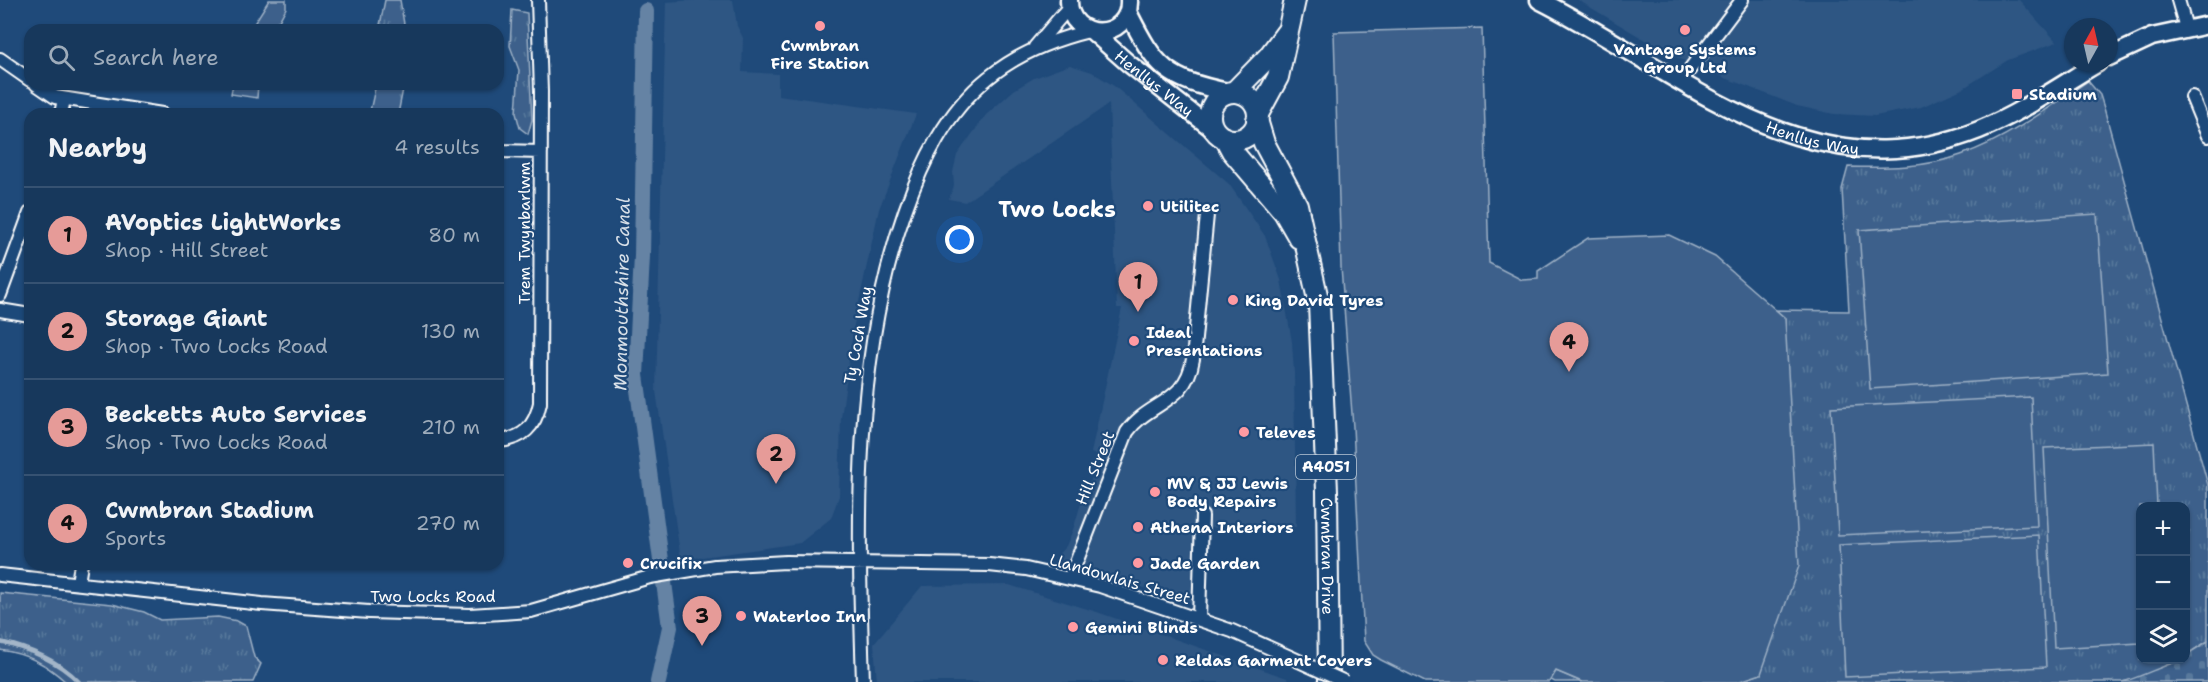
<!DOCTYPE html>
<meta charset="utf-8">
<style>
:root{--surface:#17385c;--page:#244365;--text:#f1f3f6;--muted:#9eacbb;--line:#365272;--accent:#e69b98}
body{margin:0;font-family:"Shantell Sans",sans-serif;background:var(--page);color:var(--text)}
.controls{position:absolute;right:18px;bottom:18px;display:grid;overflow:hidden;border-radius:12px;box-shadow:0 2px 4px #0004}
.controls button{width:54px;height:54px;display:grid;place-items:center;padding:0;border:0;border-bottom:2px solid var(--line);background:var(--surface);color:var(--text);font:30px sans-serif}
.compass{position:absolute;left:2064px;top:18px;width:54px;height:54px;border-radius:50%;background:var(--surface);box-shadow:0 2px 4px #0004;rotate:8deg}
.you{position:absolute;left:960px;top:240px;width:21px;height:21px;margin:-15px;border:4px solid #fff;border-radius:50%;background:#1a73e8;box-shadow:0 0 0 9px #1a73e833}
.badge{display:grid;place-items:center;width:39px;height:39px;border-radius:50%;background:var(--accent);color:#111;font-size:20px;font-weight:700}
.pin{position:absolute;translate:-50% -50px;filter:drop-shadow(0 2px 3px #0008)}
.pin::after{content:'';position:absolute;top:32px;width:21px;height:18px;background:inherit;clip-path:polygon(0 0,100% 0,50% 100%)}
.list{margin:0;padding:0;list-style:none}
h2{display:flex;justify-content:space-between;align-items:center;height:78px;margin:0;padding:0 24px;font-size:26px}
h2 small{font-size:20px;font-weight:400;color:var(--muted)}
.list li{display:grid;grid-template-columns:39px 1fr auto;gap:18px;align-items:center;box-sizing:border-box;height:96px;padding:0 24px;border-top:2px solid var(--line)}
.list b{display:block;font-size:22px;white-space:nowrap}
.list p{margin:0;font-size:20px;white-space:nowrap;color:var(--muted)}
.list em{font-size:20px;font-style:normal;color:var(--muted)}
.icon{flex:none;width:33px;height:33px;fill:none;stroke:currentColor;stroke-width:2;stroke-linecap:round;stroke-linejoin:round}
.map{position:relative;flex:none;width:2208px;height:682px;overflow:hidden}
.search{position:absolute;background:var(--surface);box-shadow:0 2px 4px #0004;left:24px;top:24px;width:480px;height:66px;display:flex;align-items:center;gap:15px;box-sizing:border-box;padding:0 21px;border-radius:18px;color:var(--muted);font-size:22px}
.panel{position:absolute;background:var(--surface);box-shadow:0 2px 4px #0004;left:24px;top:108px;width:480px;height:462px;border-radius:18px}
.map>svg:first-child{display:block}
</style>
<div class="map">
<svg width="2208" height="682" viewBox="0 0 2208 682">
<defs>
<pattern id="grass-tufts" width="24" height="20" patternUnits="userSpaceOnUse" patternTransform="scale(1.5)"><rect width="24" height="20" fill="#3c618b"/><path d="M3 7l-1-3M5 7V3M7 7l1-3M15 17l-1-3M17 17v-4M19 17l1-3" fill="none" stroke="#59799c"/></pattern>
<pattern id="cemetery-stones" width="16" height="16" patternUnits="userSpaceOnUse" patternTransform="scale(1.5)"><rect width="16" height="16" fill="#3c618b"/><path d="M2 7V4a2 2 0 0 1 4 0v3zM10 15v-3a2 2 0 0 1 4 0v3z" fill="#59799c"/></pattern>
</defs>
<rect width="100%" height="100%" fill="#1f4a7a"/>
<filter id="ink" filterUnits="userSpaceOnUse"><feTurbulence type="fractalNoise" baseFrequency=".0167" numOctaves="2"/><feDisplacementMap in="SourceGraphic" scale="12" xChannelSelector="R" yChannelSelector="G"/><feConvolveMatrix kernelMatrix="1 2 1 2 8 2 1 2 1" color-interpolation-filters="sRGB"/></filter>
<g filter="url(#ink)">
<!-- built -->
<path fill="#2e5683" d="M696,0h37l4,26 6,12 -1,34 36,2v21l138,19 -37,95 -25,116 -13,93 -2,78 -8,22 -31,25 -119,17 -25,-169 10,-389z
M1578,0h441l38,42 -49,18 -46,29 -41,18 -46,9 -41,-2 -37,-8 -87,-34 -43,-19z
M1070,65l22,7 22,14 115,98 36,52 16,44 11,62 2,31 2,154 -88,1 -1,80 -153,-49 12,-13 7,-16 9,-30 19,-43 -10,-4 31,-145h-5l-8,-204 -144,98 -16,-3 5,-13 -1,-14 4,-17 29,-40 28,-25 20,-12z
M1009,585l88,27 190,66 1,4h-411l-3,-39 48,-57z"/>
<!-- grass -->
<path fill="url(#grass-tufts)" stroke="#9eb0c5" stroke-width="1.5" d="M269,0h17v8l-12,22h-24z
M385,0h15l5,30h-26z
M512,10l15,3 5,107 -4,14 -8,-6 -4,-15 3,-43 -9,-24z
M2088,81l12,14 4,13 104,377v156l-22,14v-149h-46v154h38l-38,18 -18,4h-385l24,-8 24,-356 -9,-8 73,1 -7,-122 6,-22c37,1 77,1 113,-12 46,-16 88,-47 127,-74z
M233,84h25l-1,14 -26,-4z
M376,84h28l-6,30 -28,-3z
M0,593l112,11 32,8 16,8 58,-3 19,4 9,5 8,31 7,7 -8,18h-187c-20,-18 -38,-28 -66,-32z
M1556,671l26,11h-27l-4,-2z"/>
<!-- cemetery -->
<path fill="url(#cemetery-stones)" stroke="#9eb0c5" stroke-width="1.5" d="M2208,641v41h-86c18,-4 51,-22 64,-22v-5z"/>
<!-- park -->
<path fill="#3c618b" stroke="#9eb0c5" stroke-width="1.5" d="M1482,28l7,235 33,17 16,-1v-8l50,-33 81,-3 46,22 70,61 14,248 -38,108 -24,8h-155l-26,-11 -7,11h-124l-44,-22 -8,-5 -9,-14 -11,-214 -12,-160 -7,-235z
M2097,214l11,159 -238,16 -11,-159z
M2031,397l6,129 -199,9 -7,-128z
M2154,443l3,63h-17v137l-86,5 -10,-200z
M2039,535l7,132 -201,10 -6,-132z"/>
<g fill="none" stroke-linecap="round" stroke-linejoin="round">
<!-- stream -->
<path stroke="#a3b5c8" stroke-width="4.5" d="M0,642c28,6 59,19 79,40"/>
<!-- canal -->
<path stroke="#6583a4" stroke-width="16" d="M646,11l-4,245 -6,119 34,252 -12,55"/>
<!-- minor casing -->
<g stroke="#fff" stroke-width="16">
<path id="minor" d="M2178,0l8,28
M1035,47l34,-40
M0,59l30,21
M1681,81l61,-81
M36,84l19,13 107,17
M2192,97l16,39
M61,114l3,-15
M498,151l43,1
M0,295l30,-82
M0,310l30,5
M498,441c25,-2 37,-14 42,-38l1,-311 -3,-92
M0,575l262,29 107,8 101,3 61,-4 119,-34 65,-11 71,-4 203,3 37,4 74,17 132,45 58,26
M1070,578l57,-146c22,-31 59,-28 66,-73l14,-144
M78,583l3,-19
M1199,619l3,-103
M863,682c-5,-157 -11,-320 42,-471 17,-49 41,-99 83,-133 29,-24 64,-38 101,-47"/>
</g>
<!-- tertiary casing -->
<g stroke="#fff" stroke-width="21">
<g id="tertiary">
<path d="M1069,0c-1,42 62,42 60,0"/>
<path id="s1" d="M1539,0c143,72 268,198 440,130 42,-17 80,-44 119,-67"/>
<path d="M1128,12c28,56 38,67 100,80"/>
<path id="s2" d="M1093,32l35,31 87,68"/>
<path d="M2109,57l43,-20 56,-12"/>
</g>
</g>
<!-- primary casing -->
<g stroke="#fff" stroke-width="24">
<g id="primary">
<path d="M1234,92l35,-36 17,-23"/>
<circle cx="1234" cy="116" r="24"/>
<path d="M1258,114l20,-37 17,-77"/>
<path id="s3" d="M1257,120l7,23 33,62 22,99 8,187 2,191"/>
<path d="M1225,138l7,13 52,61 15,26"/>
</g>
</g>
<!-- minor -->
<use href="#minor" stroke="#1f4a7a" stroke-width="12"/>
<!-- tertiary -->
<use href="#tertiary" stroke="#1f4a7a" stroke-width="16"/>
<!-- primary -->
<use href="#primary" stroke="#1f4a7a" stroke-width="20"/>
<!-- minor-bridge casing -->
<g stroke="#fff" stroke-width="16" stroke-linecap="butt">
<path id="minor-bridge" d="M1290,657l55,25"/>
</g>
<!-- minor-bridge -->
<use href="#minor-bridge" stroke="#1f4a7a" stroke-width="12"/>
</g>
</g>
<!-- markers -->
<g fill="#ff9aa2" stroke="#1f4a7a" stroke-width="2">
<circle cx="820" cy="26" r="6"/>
<circle cx="1685" cy="30" r="6"/>
<rect x="2011" y="88" width="12" height="12" rx="3"/>
<circle cx="1148" cy="206" r="6"/>
<circle cx="1233" cy="300" r="6"/>
<circle cx="1134" cy="341" r="6"/>
<circle cx="1244" cy="432" r="6"/>
<circle cx="1155" cy="492" r="6"/>
<circle cx="1138" cy="527" r="6"/>
<circle cx="628" cy="563" r="6"/>
<circle cx="1138" cy="563" r="6"/>
<circle cx="741" cy="616" r="6"/>
<circle cx="1073" cy="627" r="6"/>
<circle cx="1163" cy="660" r="6"/>
</g>
<g text-anchor="middle" dominant-baseline="central" stroke-width="4.5" stroke-linejoin="round" paint-order="stroke">
<!-- shield labels -->
<rect fill="#1f4a7a" stroke="#bcc9d7" stroke-width="1.5" x="1296" y="455" width="60" height="24" rx="4.5"/>
<g font-size="15" font-weight="bold" fill="#fff">
<text x="1326" y="467">A4051</text>
</g>
<!-- poi labels -->
<g font-size="16" font-weight="bold" fill="#fff" stroke="#1f4a7a" text-anchor="start">
<text x="820" y="45" text-anchor="middle">Cwmbran<tspan x="820" dy="18">Fire Station</tspan></text>
<text x="1685" y="49" text-anchor="middle">Vantage Systems<tspan x="1685" dy="18">Group Ltd</tspan></text>
<text x="2029" y="94">Stadium</text>
<text x="1160" y="206">Utilitec</text>
<text x="1245" y="300">King David Tyres</text>
<text x="1146" y="332">Ideal<tspan x="1146" dy="18">Presentations</tspan></text>
<text x="1256" y="432">Televes</text>
<text x="1167" y="483">MV &amp; JJ Lewis<tspan x="1167" dy="18">Body Repairs</tspan></text>
<text x="1150" y="527">Athena Interiors</text>
<text x="640" y="563">Crucifix</text>
<text x="1150" y="563">Jade Garden</text>
<text x="753" y="616">Waterloo Inn</text>
<text x="1085" y="627">Gemini Blinds</text>
<text x="1175" y="660">Reldas Garment Covers</text>
</g>
<!-- street labels -->
<g font-size="16" fill="#fff" stroke="#1f4a7a">
<text stroke="none"><textPath href="#s2" startOffset="80">Henllys Way</textPath></text>
<text stroke="none"><textPath href="#s1" startOffset="308">Henllys Way</textPath></text>
<text transform="translate(524 233) rotate(-90)">Trem Twynbarlwm</text>
<text transform="translate(858 335) rotate(-80)">Ty Coch Way</text>
<text transform="translate(1095 468) rotate(-68)">Hill Street</text>
<text stroke="none"><textPath href="#s3" startOffset="448">Cwmbran Drive</textPath></text>
<text transform="translate(1120 579) rotate(16)">Llandowlais Street</text>
<text x="433" y="596">Two Locks Road</text>
</g>
<!-- water labels -->
<g font-size="18" font-style="italic" fill="#d8e0e8" stroke="#1f4a7a">
<text transform="translate(622 294) rotate(-89)">Monmouthshire Canal</text>
</g>
<!-- district labels -->
<g font-size="22" font-weight="bold" fill="#fff" stroke="#1f4a7a">
<text x="1057" y="209">Two Locks</text>
</g>
</g>
</svg>
<div class="controls">
<button>+</button>
<button>−</button>
<button><svg class="icon" aria-label="layers" viewBox="0 0 24 24"><path d="M12 4l9 5-9 5-9-5zM3 14l9 5 9-5"/></svg></button>
</div>
<svg class="compass" viewBox="-18 -18 36 36"><path d="M0-13l5 13h-10z" fill="#e53935"/><path d="M0 13l5-13h-10z" fill="#9eacbb"/></svg>
<div class="you"></div>
<div class="pin badge" style="left:1138px;top:312px">1</div>
<div class="pin badge" style="left:776px;top:484px">2</div>
<div class="pin badge" style="left:702px;top:646px">3</div>
<div class="pin badge" style="left:1569px;top:372px">4</div>
<div class="search"><svg class="icon" aria-label="search" viewBox="0 0 24 24"><circle cx="10" cy="10" r="6"/><path d="M15 15l6 6"/></svg>Search here</div>
<section class="panel">
<h2>Nearby<small>4 results</small></h2>
<ul class="list">
<li><span class="badge">1</span><div><b>AVoptics LightWorks</b><p>Shop · Hill Street</p></div><em>80 m</em></li>
<li><span class="badge">2</span><div><b>Storage Giant</b><p>Shop · Two Locks Road</p></div><em>130 m</em></li>
<li><span class="badge">3</span><div><b>Becketts Auto Services</b><p>Shop · Two Locks Road</p></div><em>210 m</em></li>
<li><span class="badge">4</span><div><b>Cwmbran Stadium</b><p>Sports</p></div><em>270 m</em></li>
</ul>
</section>
</div>
